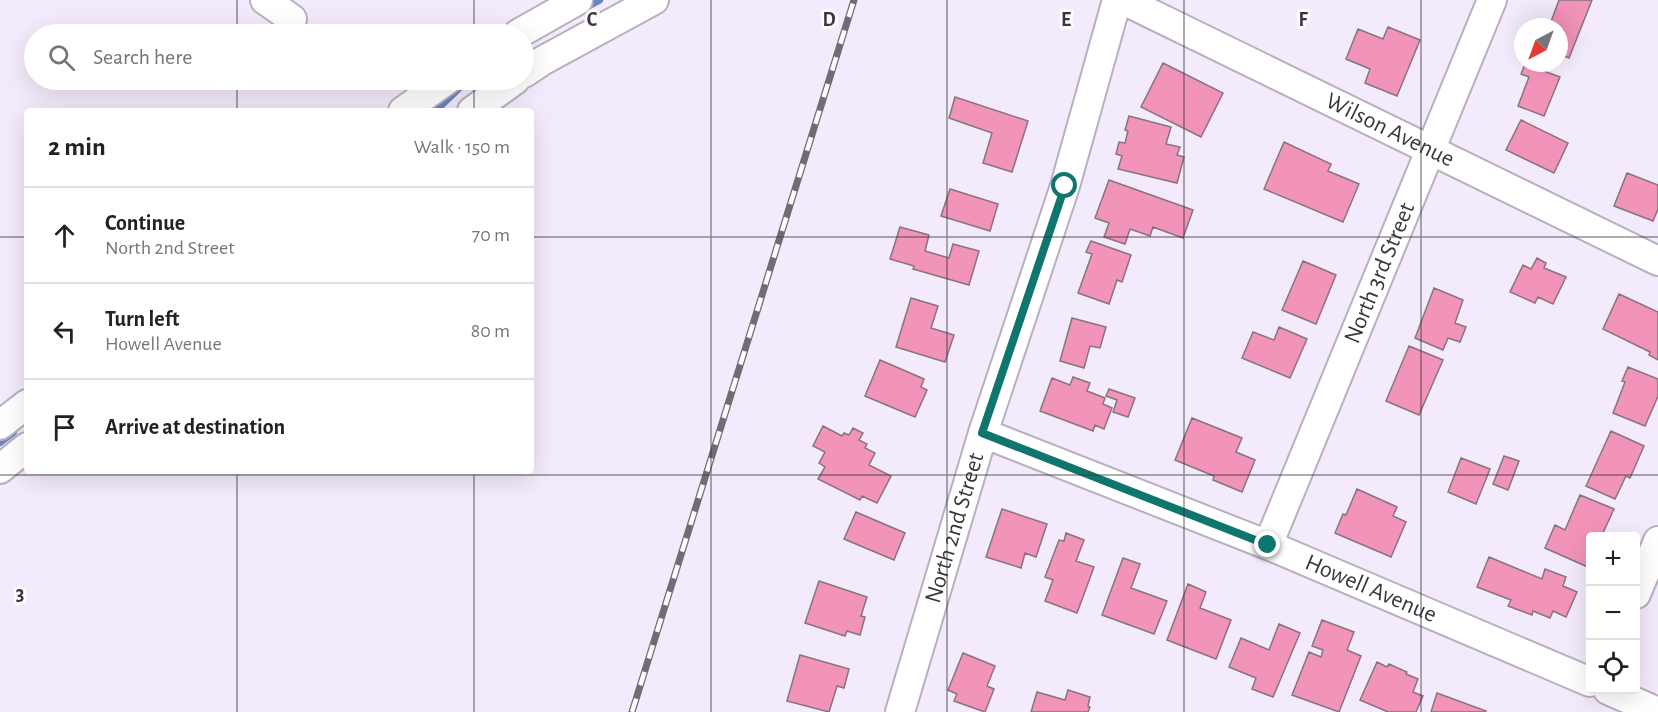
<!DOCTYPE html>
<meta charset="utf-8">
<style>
:root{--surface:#fff;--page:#f2f2f2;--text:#222;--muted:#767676;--line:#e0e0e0}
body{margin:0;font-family:"Alegreya Sans",sans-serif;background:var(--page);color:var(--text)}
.controls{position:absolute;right:18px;bottom:18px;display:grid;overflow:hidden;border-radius:6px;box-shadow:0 6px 24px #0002}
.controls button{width:54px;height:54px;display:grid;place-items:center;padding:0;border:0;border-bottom:2px solid var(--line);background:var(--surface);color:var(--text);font:30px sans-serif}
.compass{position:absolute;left:1514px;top:18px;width:54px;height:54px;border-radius:50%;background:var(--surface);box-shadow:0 6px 24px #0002;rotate:221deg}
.stop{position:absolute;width:18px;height:18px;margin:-14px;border:4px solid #0f766e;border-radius:50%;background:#fff}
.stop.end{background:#0f766e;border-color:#fff;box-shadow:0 2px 6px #0008}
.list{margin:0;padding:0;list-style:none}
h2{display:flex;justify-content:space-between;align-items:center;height:78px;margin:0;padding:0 24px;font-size:26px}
h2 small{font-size:20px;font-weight:400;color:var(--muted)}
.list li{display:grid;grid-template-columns:39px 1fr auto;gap:18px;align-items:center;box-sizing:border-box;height:96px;padding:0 24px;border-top:2px solid var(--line)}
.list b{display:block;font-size:22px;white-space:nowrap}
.list p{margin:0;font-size:20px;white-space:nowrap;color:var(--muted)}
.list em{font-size:20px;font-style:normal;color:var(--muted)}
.icon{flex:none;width:33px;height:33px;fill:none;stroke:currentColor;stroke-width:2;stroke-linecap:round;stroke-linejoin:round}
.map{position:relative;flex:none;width:1658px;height:712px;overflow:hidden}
.search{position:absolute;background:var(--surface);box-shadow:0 6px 24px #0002;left:24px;top:24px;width:510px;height:66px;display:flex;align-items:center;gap:15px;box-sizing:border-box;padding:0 21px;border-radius:33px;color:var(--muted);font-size:22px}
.panel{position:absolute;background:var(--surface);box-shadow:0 6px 24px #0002;left:24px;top:108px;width:510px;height:366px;border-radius:6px}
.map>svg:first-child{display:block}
</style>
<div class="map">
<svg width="1658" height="712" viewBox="0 0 1658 712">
<rect width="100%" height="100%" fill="#f3eafc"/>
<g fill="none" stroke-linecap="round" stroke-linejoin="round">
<!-- stream -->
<path stroke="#6785be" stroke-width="8" d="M582,9l17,-9
M435,111l32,-31
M0,442l13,-10"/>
</g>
<!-- building -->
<path fill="#f293ba" stroke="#87747b" stroke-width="1.5" d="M1559,0h33l-23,58 -10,-4v-27h-10z
M1388,27l32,13 -23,56 -32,-13 5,-14 -24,-10 12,-30 25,10z
M1163,63l60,30 -22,44 -60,-30z
M1525,64l35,13 -16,39 -26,-10 11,-29 -8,-3z
M955,97l73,24 -16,51 -29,-9 9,-30 -43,-15z
M1129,116l42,11 -5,17 14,3 -3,8 7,2 -7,26 -59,-14 4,-13 -6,-2 3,-12 6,1 3,-12 -3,-1z
M1521,120l47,23 -14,30 -48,-23z
M1284,142l47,22 -3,7 31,13 -16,38 -79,-33z
M1627,173l31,12v24l-5,12 -39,-15z
M1109,180l84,30 -10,28 -30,-11 -3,9 -20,-7 -5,15 -21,-7 5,-14 -14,-5z
M950,189l48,15 -8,27 -49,-15z
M900,227l29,8 -4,16 24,7 4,-14 26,7 -10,34 -56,-16 1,-3 -24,-7z
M1091,241l40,14 -9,27 -5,-2 -8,24 -31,-11 14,-39 -6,-2z
M1537,258l9,5 -2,5 22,9 -13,27 -15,-7 -3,6 -25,-11 13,-27 8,4z
M1303,261l33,14 -20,49 -34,-14z
M1434,288l29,12 -8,23 11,4 -6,15 -12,-4 -5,12 -28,-12z
M1619,294l39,18v48l-9,-5 1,-3 -47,-23z
M911,298l27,8 -7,22 23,7 -9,27 -49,-15z
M1072,318l34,9 -6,21 -10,-2 -6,22 -24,-7z
M1279,327l28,12 -17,39 -48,-20 11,-26 21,8z
M1409,346l34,14 -24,55 -33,-14z
M880,360l44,19 -3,8 6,3 -12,27 -50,-21z
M1628,367l30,12v17l-13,30 -32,-13 12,-31 -3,-1z
M1073,377l17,6 -3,8 18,7 -2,6 9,4 -8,21 -9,-4 -2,6 -53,-20 12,-33 18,7z
M1109,389l26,9 -7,19 -15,-5 4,-12 -11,-4z
M1192,418l50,20 -6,14 19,8 -13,32 -29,-12 1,-4 -39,-16z
M823,426l19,10 2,-3 5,2 4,-7 10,5 -4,7 8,4 -2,4 10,5 -6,12 22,11 -14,27 -15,-7 -2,4 -42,-21 7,-12 -6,-4 6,-11 -12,-6z
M1611,431l33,15 -14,32 -4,-2 -11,23 -29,-13z
M1504,456l15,5 -11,29 -15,-6z
M1461,458l29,11 -14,35 -28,-12z
M1357,489l40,18 -4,9 13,6 -15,35 -56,-24 8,-19 3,1z
M1580,495l34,14 -11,24 6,3h-19v32l-45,-20 10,-23 10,5z
M1002,509l45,15 -11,33 -11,-4 -4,15 -35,-11z
M856,512l49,21 -11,27 -50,-21z
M1066,533l18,7 -8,21 18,6 -17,46 -32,-12 8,-21 -8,-3 14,-37 5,1z
M1489,557l53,22 3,-10 21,8 -3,9 14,6 -11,25 -13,-6 -3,7 -17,-7 -1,4 -24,-9 3,-6 -34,-13z
M1123,558l17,6 -9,24 36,13 -13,33 -52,-19z
M819,581l48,16 -6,19 4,1 -5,18 -13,-4 -2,5 -40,-13z
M1188,584l18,8 -6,16 31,12 -15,39 -49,-19z
M1322,620l32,12 -7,18 14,6 -22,56 -47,-17 17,-43 12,5 2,-7 -11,-4z
M1279,624l21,9 -27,64 -21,-8 4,-11 -27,-11 12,-29 28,12z
M963,653l32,13 -8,20 7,3 -9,23 -31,-11 3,-7 -9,-4z
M800,655l49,14 -5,19 -7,-2 -8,26 -42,-11z
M1377,662l10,5 2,-3 18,8 -1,2 12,5 -5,13 10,4 -7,16h-28l-28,-12z
M1068,690l22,7 -2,9 2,1 -2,5h-57l6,-20 28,8z
M1437,693l49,18 -1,1h-54z"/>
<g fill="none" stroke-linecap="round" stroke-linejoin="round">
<!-- minor casing -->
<g stroke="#b8afc0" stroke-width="32">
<g id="minor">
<path d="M265,0l27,19"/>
<path id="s1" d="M1123,0l535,261"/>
<path d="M518,34l60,-34"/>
<path d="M524,73l18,-12 112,-61"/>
<path d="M403,111l44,-31"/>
<path d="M472,111l43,-31"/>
<path d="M0,425l27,-21"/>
<path id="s2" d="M983,433l285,112 322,137"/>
<path d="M0,469l27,-22"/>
<path id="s3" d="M1268,545l224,-545"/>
<path d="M1636,594l22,-53"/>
<path d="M1608,690l50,22"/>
<path id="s4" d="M900,712l83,-279 82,-247 52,-186"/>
</g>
</g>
<!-- minor -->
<use href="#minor" stroke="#fff" stroke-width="28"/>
<!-- rail casing -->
<g stroke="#716b76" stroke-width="7">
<path id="rail" d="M632,712l222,-712"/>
</g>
<!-- rail -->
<use href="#rail" stroke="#fdfbfe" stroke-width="4.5" stroke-dasharray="14" stroke-linecap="butt"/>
</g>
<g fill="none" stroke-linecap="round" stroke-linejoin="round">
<!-- route -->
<path stroke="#0f766e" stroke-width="8" d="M1065,186l-83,247 286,112"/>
</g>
<!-- grid -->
<path fill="none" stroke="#39353c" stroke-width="1.5" stroke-opacity="0.55" d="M237,0v34M474,0v34M711,0v712M947,0v712M1184,0v712M1421,0v712M237,80v31M474,80v31M0,237h27M531,237h1127M237,471v241M474,471v241M0,475h1658"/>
<g text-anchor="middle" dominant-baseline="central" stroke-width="6" stroke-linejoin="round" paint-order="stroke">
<!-- street labels -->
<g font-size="24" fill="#39353c" stroke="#fdfbfe">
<text stroke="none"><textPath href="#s1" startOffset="297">Wilson Avenue</textPath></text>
<text stroke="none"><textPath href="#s3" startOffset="294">North 3rd Street</textPath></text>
<text stroke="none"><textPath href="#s4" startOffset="192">North 2nd Street</textPath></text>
<text stroke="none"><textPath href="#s2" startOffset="418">Howell Avenue</textPath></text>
</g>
</g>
<g font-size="20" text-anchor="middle" font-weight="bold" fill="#39353c" stroke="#fdfbfe" stroke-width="6" stroke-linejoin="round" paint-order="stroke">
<text x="592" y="26">C</text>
<text x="829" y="26">D</text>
<text x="1066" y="26">E</text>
<text x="1303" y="26">F</text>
<text x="20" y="600">3</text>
</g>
</svg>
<div class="controls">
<button>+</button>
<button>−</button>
<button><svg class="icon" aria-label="locate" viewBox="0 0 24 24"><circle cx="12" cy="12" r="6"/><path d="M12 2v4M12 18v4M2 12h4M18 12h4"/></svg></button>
</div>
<svg class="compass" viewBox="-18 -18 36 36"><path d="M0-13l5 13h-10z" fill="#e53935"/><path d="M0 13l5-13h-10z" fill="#767676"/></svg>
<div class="stop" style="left:1065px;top:186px"></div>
<div class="stop end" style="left:1268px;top:545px"></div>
<div class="search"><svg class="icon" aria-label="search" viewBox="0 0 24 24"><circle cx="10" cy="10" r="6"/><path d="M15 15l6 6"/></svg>Search here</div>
<section class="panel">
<h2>2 min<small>Walk · 150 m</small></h2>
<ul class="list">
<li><svg class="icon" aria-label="ahead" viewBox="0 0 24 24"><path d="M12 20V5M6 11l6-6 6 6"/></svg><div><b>Continue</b><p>North 2nd Street</p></div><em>70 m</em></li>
<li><svg class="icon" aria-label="left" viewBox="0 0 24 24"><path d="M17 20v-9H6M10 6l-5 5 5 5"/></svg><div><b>Turn left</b><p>Howell Avenue</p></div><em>80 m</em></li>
<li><svg class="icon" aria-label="arrive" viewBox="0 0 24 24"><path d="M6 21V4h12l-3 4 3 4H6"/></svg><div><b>Arrive at destination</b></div></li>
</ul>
</section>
</div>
